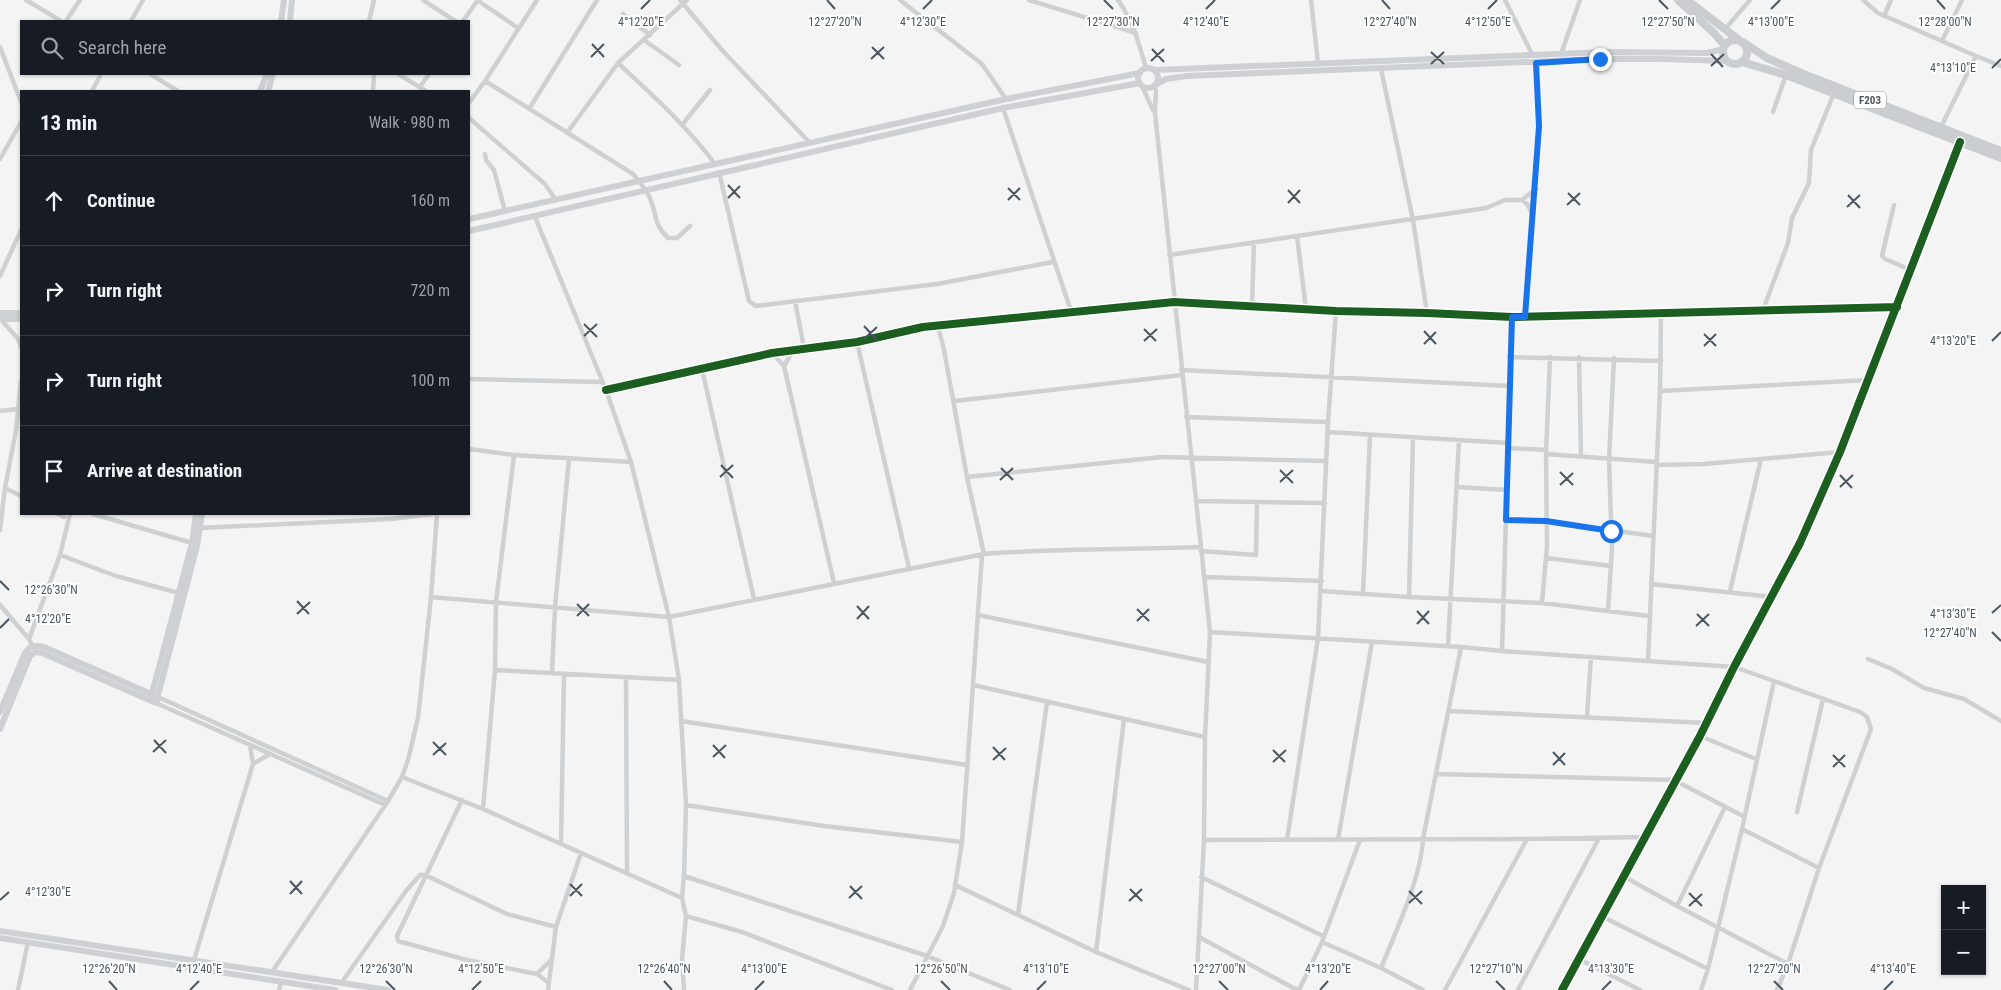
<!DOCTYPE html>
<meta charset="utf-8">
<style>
:root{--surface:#171b24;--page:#242831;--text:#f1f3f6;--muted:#9ea1a6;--line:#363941}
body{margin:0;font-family:"Roboto Condensed",sans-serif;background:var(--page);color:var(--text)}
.controls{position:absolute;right:15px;bottom:15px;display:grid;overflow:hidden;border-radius:0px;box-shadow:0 1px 4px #0004}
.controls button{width:45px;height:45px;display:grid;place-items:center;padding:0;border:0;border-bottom:1px solid var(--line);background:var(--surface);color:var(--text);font:25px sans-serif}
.stop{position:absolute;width:15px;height:15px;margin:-11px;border:4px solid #1a73e8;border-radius:50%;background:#fff}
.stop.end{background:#1a73e8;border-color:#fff;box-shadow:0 1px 5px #0008}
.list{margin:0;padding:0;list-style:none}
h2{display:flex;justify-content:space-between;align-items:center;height:65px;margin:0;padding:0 20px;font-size:21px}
h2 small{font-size:16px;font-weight:400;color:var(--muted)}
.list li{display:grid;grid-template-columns:32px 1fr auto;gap:15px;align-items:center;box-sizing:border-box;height:90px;padding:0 20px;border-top:1px solid var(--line)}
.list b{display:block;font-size:19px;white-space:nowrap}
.list em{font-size:16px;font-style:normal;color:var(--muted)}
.icon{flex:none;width:28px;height:28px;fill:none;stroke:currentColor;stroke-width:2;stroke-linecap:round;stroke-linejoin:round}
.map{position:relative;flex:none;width:2001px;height:990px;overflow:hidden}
.search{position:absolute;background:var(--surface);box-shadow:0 1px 4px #0004;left:20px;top:20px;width:450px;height:55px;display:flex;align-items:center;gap:12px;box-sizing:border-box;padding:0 18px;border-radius:0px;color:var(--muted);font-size:19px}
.panel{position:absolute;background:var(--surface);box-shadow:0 1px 4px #0004;left:20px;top:90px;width:450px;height:425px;border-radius:0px}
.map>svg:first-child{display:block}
</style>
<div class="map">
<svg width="2001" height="990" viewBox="0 0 2001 990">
<rect width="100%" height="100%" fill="#f4f4f4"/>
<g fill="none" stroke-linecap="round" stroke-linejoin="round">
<!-- street -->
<path stroke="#ced0d2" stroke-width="4.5" d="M26,0l35,21
M423,0l32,21
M477,0l41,28
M680,0l41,49 89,94
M900,0l82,64 24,35
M1029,0l107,33
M1118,0c15,21 21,44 28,68
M1311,0l7,63
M1505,0l28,56
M1863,0l15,13 98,43 -35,71
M623,14l27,21
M1884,16l7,-16
M66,21l14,-21
M131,21l12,-21
M369,21l5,-21
M463,21l15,-21
M1725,29l25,-29
M644,40l35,25
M1942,41l20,-41
M0,47l21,55
M1561,54l19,-54
M1976,56l25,10
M618,63c34,32 69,63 97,101
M1381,69l32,151 14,93
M150,74l28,17
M398,74l28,17
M485,81l148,93c6,7 12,14 16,22 8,17 4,28 19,42h9l13,-12
M1142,86l11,24
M1153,86l3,4 -1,23 55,519 -5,105 -1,103 -8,150
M420,87l9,-13
M92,91l9,-17
M373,91l1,-17
M469,103l16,-22 52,-81
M1003,108l68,203
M529,109l68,-109
M1773,112l13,-37
M469,118l76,66 11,16
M682,125l28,-35
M567,133l51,-70 69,-63
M485,154l1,6 8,10 11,41
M0,159l21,-37
M719,172l30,129 7,5 181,-22 116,-22
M1522,200l5,4 6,10
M1894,205l-12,51 3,3 26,11
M535,217l71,173 25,72 38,155 10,63 7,125 -2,71 -2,22 4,18 -4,43 2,31
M1297,236l9,73
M1169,255l317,-47 19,-8h17l14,-11
M0,276l21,-46
M795,301l9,47
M1252,306l2,-64
M1763,310l25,-67 4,-25 17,-35 2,-33 23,-57
M1525,317l14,-191 -3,-63
M3,319v3l15,17 3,8
M938,326l6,24 23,127 17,77
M857,342l52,226
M772,353l12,13 50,217
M1509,357l152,4
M1579,357l2,99
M784,366l10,-17
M702,369l52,230
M1181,370l329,16
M469,379l133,3
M606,390l166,-37 85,-11 66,-15 251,-25 162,9 91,2 85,4 385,-10
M1660,391l208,-11
M955,401l227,-26
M0,411l18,-2
M1186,417l142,5
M1328,432l180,11
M1508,448l38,2
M469,449l45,6 117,7
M1546,454l110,8
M1656,465l48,-1 136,-12
M967,477l195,-20 164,4
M1457,487l50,3
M5,488l16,8
M1196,501l129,2
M58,514l6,3
M93,514l99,29
M1506,520l40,1 107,15
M200,528l191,-9 41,-5
M0,530l5,-42 11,-58 5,-48
M1201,551l55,4 1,-53
M60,555l56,21 63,17
M1546,558l65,8
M1204,577l118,4
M1651,584l121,13
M1321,591l88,6 133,6 107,13
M1730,591l31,-132
M1363,594l7,-158
M431,597l238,20 315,-63c72,-6 145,-4 217,-7
M1409,597l4,-159
M1542,603l5,-57 -1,-92 4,-97
M0,605l29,34 4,8
M1608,611l4,-63 -3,-89 5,-101
M978,615l230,47
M1210,632l251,15 41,4 232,16 40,14 -32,148 -34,140 -7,21
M29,639l31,-84 10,-41
M1448,646l11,-206
M1502,651l10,-334
M1868,659l24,10 32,19 40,11 37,22
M1648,661l12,-270 1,-78
M495,670l184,10
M552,673l3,-66 14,-148
M626,677l1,195
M1774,681l86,31 7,5 4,12 -52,139 -31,96 -11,26
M973,685l232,52
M158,697l230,104
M156,703l229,102
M1449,711l257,12
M1587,717l4,-60
M681,721l286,44
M1700,736l56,23
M253,764l17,-10
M1436,774l238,6 69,36
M402,777l81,32 199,89
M462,800l-65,136 1,5 69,19 70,14 12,9
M686,805l138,21 138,16
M483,809l12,-139 1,-68 18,-147
M1797,812l26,-113
M1742,829l77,39
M1204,840l323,-1 117,-2
M1287,840l31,-202 10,-216 8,-111
M1338,840l34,-198
M561,844l3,-170
M684,876l243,80 83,34
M1623,876l54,30 111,58
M1201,877l122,59
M955,885l141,67 93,38
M1677,906l48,-99
M1018,915l29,-213
M686,916l56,16 150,58
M1603,917l105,52
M1199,937l98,53
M1322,942l59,26 42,22
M1096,952l28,-233
M1579,959l61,31
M194,960l59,-196 -3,-19
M1381,968c15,-37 40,-90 42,-129l38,-192
M272,972l116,-171 14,-24 6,-17 10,-42 13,-121 6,-83
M537,974l13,-13
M342,982l64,-91 14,-16h5l82,39 49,13
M18,990l10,-48
M279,990l2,-8
M548,990l8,-63 25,-74
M910,990l33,-64 11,-33 8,-51 20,-287
M1299,990l23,-48 38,-102
M1445,990l82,-151
M1518,990l81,-152
M1562,990l138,-254 34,-69 66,-124 40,-91 120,-310"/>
<!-- secondary -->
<path stroke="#ced0d4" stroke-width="6" d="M281,21l3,-21
M290,21l2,-21
M1138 78a10 10 0 1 1 20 0a10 10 0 1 1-20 0Z
M1154,70l453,-18 100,1 17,-4
M1155,85l11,-6 21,-3 413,-17h60l68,2
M260,91l7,-17
M268,91l5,-17
M469,219l537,-120 134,-26
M469,231l534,-123 137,-25
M0,313h21
M0,319h21
M151,697l41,-154 4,-29
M0,712l25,-59c6,-8 9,-8 19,-6l114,50
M0,729l30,-73 5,-4 7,1 114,50 41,-157 5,-32
M0,931l388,59
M0,938l335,52"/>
<!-- primary -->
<path stroke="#caced1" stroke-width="8" d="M1678,0l36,33 11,13
M1687,0l52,40
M1723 52a12 12 0 1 1 24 0a12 12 0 1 1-24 0Z
M1743,42l24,16 39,17 195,76
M1742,62l44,13 215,83"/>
<!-- cycleway casing -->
<g stroke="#fff" stroke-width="11">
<path id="cycleway" d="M606,390l166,-37 85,-11 66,-15 251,-25 162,9 91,2 85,4 385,-10
M1562,990l138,-254 34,-69 66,-124 40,-91 120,-310"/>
</g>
<!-- cycleway -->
<use href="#cycleway" stroke="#1b5e20" stroke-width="8"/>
</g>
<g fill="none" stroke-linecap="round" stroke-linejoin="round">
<!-- route -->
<path stroke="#1a73e8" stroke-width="6" d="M1600,59l-64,4 3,63 -14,191h-13l-6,203 40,1 65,10"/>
</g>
<!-- ticks -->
<path fill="none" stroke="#4a5661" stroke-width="2" d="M827,0l8,9M1104,0l9,9M1382,0l8,9M1659,0l9,9M1937,0l8,9M641,9l9,-9M923,9l9,-9M1206,9l9,-9M1488,9l9,-9M1771,9l9,-9M592,44l12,13M872,47l12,12M1152,49l12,13M1431,52l13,12M1711,54l12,13M591,57l13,-13M871,59l13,-12M1151,61l13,-12M1431,64l13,-12M1711,66l13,-12M1992,68l9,-9M728,185l12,13M1008,188l12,12M1288,190l12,13M1568,193l12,12M1848,195l12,13M728,198l12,-12M1008,200l12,-12M1288,203l12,-13M1567,205l13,-12M1847,207l13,-12M584,324l13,13M864,326l12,13M1144,329l12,12M1424,331l12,13M1704,334l12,12M584,336l13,-12M864,339l13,-12M1144,341l13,-12M1992,341l9,-9M1424,344l12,-12M1704,346l12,-12M721,465l12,13M1001,468l12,12M1280,470l13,13M1560,472l13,13M1840,475l12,13M720,477l13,-12M1000,480l13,-12M1280,482l13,-12M1560,485l13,-12M1840,487l13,-12M0,581l9,9M297,601l12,13M577,604l12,12M857,606l12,13M1137,609l12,12M1417,611l12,13M1992,613l9,-8M297,614l13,-12M1697,614l12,12M577,616l12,-12M857,619l12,-13M1137,621l12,-12M1417,624l12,-13M1696,626l13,-12M0,628l9,-9M1992,632l9,9M154,740l12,13M433,742l13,13M713,745l12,13M993,747l12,13M1273,750l12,12M153,752l13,-12M1553,752l12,13M433,755l13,-12M1833,755l12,12M713,757l13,-12M993,760l13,-12M1273,762l13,-12M1553,765l12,-12M1833,767l12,-12M290,881l12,13M570,884l12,12M850,886l12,13M1130,889l12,12M1409,891l13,13M1689,893l13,13M290,894l12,-13M570,896l12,-12M849,898l13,-12M0,900l9,-8M1129,901l13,-12M1409,903l13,-12M1689,906l13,-12M109,981l8,9M386,981l9,9M664,981l8,9M941,981l9,9M1219,981l9,9M1496,981l9,9M1774,981l9,9M190,990l9,-9M472,990l9,-9M755,990l9,-9M1037,990l9,-9M1320,990l8,-9M1602,990l9,-9M1884,990l9,-9"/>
<g text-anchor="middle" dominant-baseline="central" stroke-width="4" stroke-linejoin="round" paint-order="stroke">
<!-- shield labels -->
<rect fill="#fff" stroke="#808990" stroke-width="1" x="1854" y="91.5" width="32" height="17" rx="4"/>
<g font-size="11" font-weight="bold" fill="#4a5661">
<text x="1870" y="100">F203</text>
</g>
</g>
<g font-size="12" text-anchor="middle" fill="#4a5661" stroke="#fff" stroke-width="4" stroke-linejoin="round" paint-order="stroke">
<text x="641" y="26">4°12'20"E</text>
<text x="923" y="26">4°12'30"E</text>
<text x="1206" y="26">4°12'40"E</text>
<text x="1488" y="26">4°12'50"E</text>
<text x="1771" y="26">4°13'00"E</text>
<text x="1668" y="26">12°27'50"N</text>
<text x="835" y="26">12°27'20"N</text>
<text x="1113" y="26">12°27'30"N</text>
<text x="1390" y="26">12°27'40"N</text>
<text x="1945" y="26">12°28'00"N</text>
<text x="1953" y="72">4°13'10"E</text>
<text x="1953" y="345">4°13'20"E</text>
<text x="51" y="594">12°26'30"N</text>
<text x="1953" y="618">4°13'30"E</text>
<text x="48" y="623">4°12'20"E</text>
<text x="1950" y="637">12°27'40"N</text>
<text x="48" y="896">4°12'30"E</text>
<text x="109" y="973">12°26'20"N</text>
<text x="386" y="973">12°26'30"N</text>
<text x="664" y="973">12°26'40"N</text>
<text x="941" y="973">12°26'50"N</text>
<text x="1219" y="973">12°27'00"N</text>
<text x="1496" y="973">12°27'10"N</text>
<text x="1774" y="973">12°27'20"N</text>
<text x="199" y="973">4°12'40"E</text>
<text x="481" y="973">4°12'50"E</text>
<text x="764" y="973">4°13'00"E</text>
<text x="1046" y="973">4°13'10"E</text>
<text x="1328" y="973">4°13'20"E</text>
<text x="1611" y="973">4°13'30"E</text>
<text x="1893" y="973">4°13'40"E</text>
</g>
</svg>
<div class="controls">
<button>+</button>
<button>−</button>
</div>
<div class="stop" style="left:1611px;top:531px"></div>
<div class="stop end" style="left:1600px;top:59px"></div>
<div class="search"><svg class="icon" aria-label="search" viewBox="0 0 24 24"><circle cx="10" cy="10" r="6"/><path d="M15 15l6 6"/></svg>Search here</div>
<section class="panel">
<h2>13 min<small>Walk · 980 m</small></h2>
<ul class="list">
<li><svg class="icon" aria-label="ahead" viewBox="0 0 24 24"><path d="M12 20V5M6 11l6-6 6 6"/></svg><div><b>Continue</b></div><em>160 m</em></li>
<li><svg class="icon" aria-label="right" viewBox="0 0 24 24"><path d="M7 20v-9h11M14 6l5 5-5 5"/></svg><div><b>Turn right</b></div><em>720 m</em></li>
<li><svg class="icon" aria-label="right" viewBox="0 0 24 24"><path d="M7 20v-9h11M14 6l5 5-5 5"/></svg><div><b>Turn right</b></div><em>100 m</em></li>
<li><svg class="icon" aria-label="arrive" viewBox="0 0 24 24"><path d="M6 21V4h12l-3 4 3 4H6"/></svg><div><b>Arrive at destination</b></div></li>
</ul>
</section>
</div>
